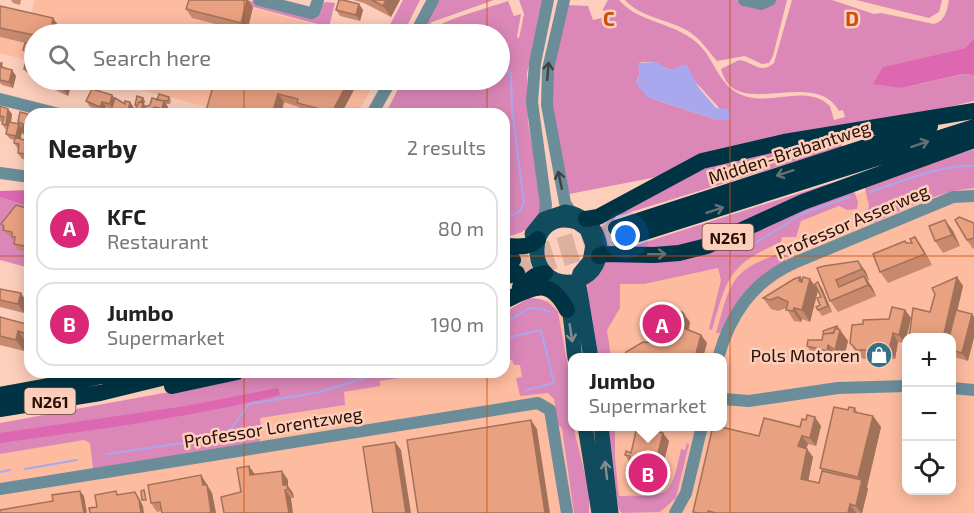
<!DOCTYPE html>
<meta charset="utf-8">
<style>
:root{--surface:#fff;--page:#f2f2f2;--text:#222;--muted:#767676;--line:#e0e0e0;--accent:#db2777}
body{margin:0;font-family:"Exo 2",sans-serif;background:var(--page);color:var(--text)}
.controls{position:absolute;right:18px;bottom:18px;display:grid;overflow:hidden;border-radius:12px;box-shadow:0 3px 15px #0003}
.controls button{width:54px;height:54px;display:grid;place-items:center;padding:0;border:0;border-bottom:2px solid var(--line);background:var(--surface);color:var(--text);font:30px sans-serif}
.you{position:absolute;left:626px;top:236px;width:21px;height:21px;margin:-15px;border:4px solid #fff;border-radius:50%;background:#1a73e8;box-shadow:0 0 0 9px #1a73e833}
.badge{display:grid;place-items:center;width:39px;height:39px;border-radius:50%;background:var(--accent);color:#fff;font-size:20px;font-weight:700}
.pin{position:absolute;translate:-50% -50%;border:3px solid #fff;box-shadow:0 2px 6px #0006}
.popup{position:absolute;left:568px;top:353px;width:159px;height:78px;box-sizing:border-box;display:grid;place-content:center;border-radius:12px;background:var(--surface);filter:drop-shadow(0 2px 4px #0005);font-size:20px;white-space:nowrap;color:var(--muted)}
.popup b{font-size:22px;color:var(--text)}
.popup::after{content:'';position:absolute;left:50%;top:100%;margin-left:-12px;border:12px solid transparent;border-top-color:var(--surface)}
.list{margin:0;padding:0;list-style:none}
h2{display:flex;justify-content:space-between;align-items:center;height:78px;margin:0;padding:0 24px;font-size:26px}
h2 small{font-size:20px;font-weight:400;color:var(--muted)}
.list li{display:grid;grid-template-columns:39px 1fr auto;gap:18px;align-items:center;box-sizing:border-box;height:84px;margin:0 12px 12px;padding:0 12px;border:2px solid var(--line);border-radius:18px}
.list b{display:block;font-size:22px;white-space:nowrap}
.list p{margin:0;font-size:20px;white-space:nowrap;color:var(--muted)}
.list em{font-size:20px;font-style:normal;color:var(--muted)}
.icon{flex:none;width:33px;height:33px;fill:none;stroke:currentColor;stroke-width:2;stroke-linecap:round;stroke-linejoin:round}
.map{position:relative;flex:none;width:974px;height:513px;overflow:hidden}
.search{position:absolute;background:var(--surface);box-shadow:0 3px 15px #0003;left:24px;top:24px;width:486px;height:66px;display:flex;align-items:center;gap:15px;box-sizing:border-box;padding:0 21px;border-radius:33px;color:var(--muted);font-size:22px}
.panel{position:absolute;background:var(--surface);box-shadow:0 3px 15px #0003;left:24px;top:108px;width:486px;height:270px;border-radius:18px}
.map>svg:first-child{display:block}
</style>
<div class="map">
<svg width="974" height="513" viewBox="0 0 974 513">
<rect width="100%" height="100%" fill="#fccebb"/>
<!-- built -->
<path fill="#fdbca0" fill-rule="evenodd" d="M35,0h188l128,34h-317v28l-34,-9v-39l29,7z
M102,80h274l-19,34h-147l1,-6z
M974,161v352h-974v-59l255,-45 130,-37h119v-54l26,-12 79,-31 346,-113zM906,338h46v152h-46zM573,358h150v68h-150z"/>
<!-- green -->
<path fill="#db88b9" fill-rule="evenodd" d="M227,0h20l70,18 4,-12 4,-4 10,1 -6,24z
M403,0h17l-17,34h-18z
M438,0h56l-62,22 -7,8 -2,-2z
M519,0h24l-16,73 1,49 15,87c-11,19 -17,24 -39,28v-123h-119l18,-34h97v-46h-73c7,-12 64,-27 81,-33l6,15 7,-2 -4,23 2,1 5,-24z
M608,0h11c20,23 53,22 76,41 20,16 22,44 47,54 29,12 64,-12 88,11l4,14 11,-3 -2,-7 -4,1c-25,-45 -105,12 -118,-42l18,-9c15,2 21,15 35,3l18,-63h40l42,14 7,-1 53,11c11,-3 13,-13 15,-24h25v38l-9,10 -81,19 18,21 62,-14 10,1v26l-317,76 -88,17 -17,-74v-44l15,-71 21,1 5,14 13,-3 -3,-8zM643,62h10l20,9 8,-5 40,44 -3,10 -62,-20 -20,-17 4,-11 -1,-9z
M625,0h111l29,7 7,-7h15l-14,56 -4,7 -7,1 -17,-8 -28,5c-10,-11 -16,-22 -29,-30 -20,-12 -47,-13 -63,-31z
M856,0h86l-3,12 -10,6z
M839,137l3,10 -224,69 42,-31 37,-18z
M974,149v39c-37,3 -69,21 -103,36l-7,-6 5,-12 -5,-22z
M831,183l-146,65h-58z
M853,188l5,14 -1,7 -10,1 -8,-4 -38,15 -5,16h-14l-1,5c-52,23 -54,35 -69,88l-3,-1 12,-49 -3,-12 -74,16h-24v24l-13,22 4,27h-15l-9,-65 1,-9 18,-23 67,-2z
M0,197l30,10v61l-30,-8z
M616,216l-7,16 7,13 9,4 -19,-1 -6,-21z
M785,252v9l-65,72h-4c15,-52 14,-64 69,-81z
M529,298c14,0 20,3 29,14l14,77 1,37 16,64v23h-15l-12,-85 -4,-3 -4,-26 -6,-6 -28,3 -4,-18 6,-1 -2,-12h-6l-2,-5 -8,1v-48z
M278,372h157l-55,9v5l-36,6 1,13 -85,13 2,19 -3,5 -166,27 -3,-26 -6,-3 -84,14v-31z
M605,427h10v31l4,38c51,-1 51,4 62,-47l4,1 2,-7 2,1 -13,54 -16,14 -38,1 -3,-3z"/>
<!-- forest -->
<path fill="#dd67b0" d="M974,38v37l-11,-1 -61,14 -29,-4 10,-17 82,-19z
M30,190v17l-30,-10v-6z
M278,388l2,7c-92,23 -186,35 -280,48v-10l186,-27z"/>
<!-- water -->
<path fill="#a9a8ef" d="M657,62c16,11 12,9 29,2l13,24 17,20 12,1 3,8 -4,3h-9l-71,-23 -11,-14 4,-11 -2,-9z"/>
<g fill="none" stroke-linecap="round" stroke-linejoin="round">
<!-- stream -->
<path stroke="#a9a8ef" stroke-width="2" d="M500,70l11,3 1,37 12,93 -4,8 -16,8
M870,192c34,-11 68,-27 104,-26
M757,242l45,-28 47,-17
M504,324c21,-11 21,-22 46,-12
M506,338l35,-8 13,53 -28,7
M107,454l110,-16 15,-10 17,-24 71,-12 57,-18
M25,469l52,-9
M0,472l10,-2"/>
<!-- highway-tunnel -->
<path stroke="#dcb1a0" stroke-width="16" stroke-dasharray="16 8" stroke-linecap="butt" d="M513,260l103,-32
M517,273l103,-33"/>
<!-- minor -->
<path stroke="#6b8d9a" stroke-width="12" d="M259,0l52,13 3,-1 4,-12
M564,0l-16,69 -1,36 18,98 6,9
M744,0l17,4 9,-4
M415,34l18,-34
M0,99l59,15
M372,114l19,-34
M0,173l30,4
M544,219l2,-14 -14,-103 3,-39 13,-63
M718,358c12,-43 34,-76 76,-95l159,-66 21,-1
M952,388l22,2
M723,399l26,2 89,-13 68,-2
M0,489l538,-86 12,7 17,103
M675,513l11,-20 16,-67"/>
<!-- major -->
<path stroke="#114b5e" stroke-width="15" d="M532,234l12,-15 21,-7c37,4 50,55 12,69 -54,12 -53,-75 0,-59l10,7 6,16 -3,16 -10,12 -2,7 13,78
M559,281c12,9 13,60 16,77
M585,426l14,87
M601,426l10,87"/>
<!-- highway -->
<path stroke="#003343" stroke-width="16" d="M586,219l12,-2 104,-56 82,-19 190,-31
M616,228l314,-102
M620,240l354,-113
M504,246c12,0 26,3 34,-7
M599,256l5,-2 50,1 25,-2 28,-7 96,-44 171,-62
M504,263l9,-3
M504,277l13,-4
M520,287l15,-11 10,-3
M504,301c28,-13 45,-26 63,9
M172,386l65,-14
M0,395l124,-23
M0,409l100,-16 86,-21"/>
</g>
<!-- wall -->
<path fill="#c88a6f" d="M11,0h10l-1,5 -7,-2z
M353,0h47l-9,17 -27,-14z
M359,4l4,6 -3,11 -20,-5 -4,-6z
M0,6l61,23 -1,5h-26v11l-34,-8z
M253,7l-6,25 -55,-14 -6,-9z
M34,46v14l-7,-4 -4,-6z
M0,63l5,5 7,2 4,6 -3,12 -11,-3 -2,-2z
M34,63v11l-8,-2 -2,-3z
M52,80h25l-1,4 -4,-1 -4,13 -17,-8 -4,-5z
M215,80h137l4,6 -15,28h-29l-9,-2 -4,-5 -15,-5 -3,12h-85h10z
M112,95l3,3 10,6 5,-2 4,6 -1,6h-19l-3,-5 -5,-2 -2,5 -14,-5 -4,-6z
M169,97l2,3 -1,4h-4l2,3 -2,7 -30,-1 -1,-3 1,-3 -1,-2 10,-4 -1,3 2,3 4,-2 7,-5z
M0,106l12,8 -1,8 11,7 -4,-7 12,-5v8l-4,13 -4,-6 -2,7 10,3v18l-8,-1 -4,-6v-4l-4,-6 1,-3 -5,-1 -4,-5 1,-4h-1l-4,-6v-2l-2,-1v2z
M30,209v43l-12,-2 -4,-6 1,-3 -3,-4 -5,-2 -4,-5 1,-2 -3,-4z
M945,220l8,11 7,15 -17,7 -8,-12z
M974,223v25l-1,1 -6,-9z
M905,241l2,2 16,6 9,16 -44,18 -8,-11z
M858,261l8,11 3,8 -1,1 4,6 4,9 -38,16 -8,-11 -13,-33z
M800,277l3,3 7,-1 8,11 -8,32 -8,-3 -1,3 -7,-1 -8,-13 -8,3 -7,-2 -8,-11z
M957,277l6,9 -6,24 11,51 -17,-5v-18l-8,-55z
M822,288l10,24 -10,4 -4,-6 2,-5z
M0,289l27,13 -3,11 -24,-6z
M905,310l6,8 -6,25 -7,-1 -3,17h-32l-7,-7 -6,-9 13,-19 26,-5z
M0,317l30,8v23l-4,-6 -2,9 -24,-6z
M646,321l44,1 -1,8 12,5 6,8 -4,14h-80l34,-14 2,-12 -7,-1z
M837,326l11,15 -5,20 -7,-5 -1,6 -20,-5 -8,-11 15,-6z
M855,408l3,5 15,3 8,11 -14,60 1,2 -6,24h-168l-1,-1 66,-76 41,-9 21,-1 -5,20 -8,-2 -2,4 7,9 -5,24 11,2 3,-12 -2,-3 28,-58z
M669,441l-9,37 -26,-6 -5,-8v-3l-4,-6z
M249,466l6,8 33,6v6l5,7 1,5h-3l-50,-6z
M201,475l11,18 4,20h-54l-1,-2 -4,1 -6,-9z"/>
<!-- shaded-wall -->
<path fill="#a2715a" d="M247,0h1l5,7 -6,25 -6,-9z
M386,0h14l-9,17 -8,-11z
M359,4l4,6 -3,11 -4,-6z
M53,18l8,11 -1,5h-10z
M12,70l4,6 -3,12 -4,-6z
M67,80h2l3,3 -4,13 -4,-6z
M349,80h3l4,6 -15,28h-8l-1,-2z
M278,94l6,8 -3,12h-9z
M112,95l4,6 -2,9 -4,-6z
M143,98l2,3 -1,3 3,4 -7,-1z
M164,101l4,6 -2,7 -5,-1z
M102,102l4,5 -2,5 -4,-5z
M130,102l4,6 -1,6h-4l-1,-2z
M154,107l4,5 -1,2h-5z
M8,109l4,5 -2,17 -4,-6z
M28,114l2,3v8l-4,13 -4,-6 -2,10 -4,-6 3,-12 4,6z
M30,144v16l-4,-6z
M945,220l8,11 7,15 -8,-11z
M915,237l8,12 9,16 -7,-11z
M858,261l8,11 3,8 -7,-11z
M864,276l8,11 4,9 -8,-11z
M800,277l8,11 2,-9 8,11 -8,32 -8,-12 -3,-29z
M957,277l6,9 -12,52h-8z
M818,282l4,6 10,24 -4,-6z
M21,293l6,9 -3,11 -6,-9z
M794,308l8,11 -1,3 -8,-11z
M905,310l6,8 -6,25 -6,-8z
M684,314l6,8 -3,13 -6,-8z
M972,314l2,3v21l-6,23 -6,-8z
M837,326l11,15 -5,20 -8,-11z
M18,331l8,11 -2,9 -8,-11z
M893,333l5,9 -3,17 -6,-9z
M701,335l6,8 -4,14h-8z
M828,345l8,11 -1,6 -8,-11z
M873,416l8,11 -14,60 1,2 -6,24h-1l-5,-7 6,-24 -4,-5z
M815,417l6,9 -5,20 -6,-8z
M531,420l6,9 13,84h-5z
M663,433l6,8 -9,37 -6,-8z
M802,436l6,8 -4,11 -6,-9z
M395,442l6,8 10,63h-5z
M807,449l6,8 -6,30 -6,-8z
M249,466l6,9h-5z
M282,471l6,9v6l5,7 1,5 -6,-9 -5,-4z
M201,475l11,18 4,20h-5l-8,-28z
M285,490l6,8 2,15h-4z
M80,491l4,5 3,17h-3z
M135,492l4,6 4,8 1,7h-3z
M850,504l6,9h-8z"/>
<!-- building -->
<path fill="#e8a181" stroke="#a2715a" stroke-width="1.5" d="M189,0h58l-6,23 -55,-14z
M339,0h4l16,4 -3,11 -20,-5z
M372,0h14l-3,6z
M0,6l53,12 -3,16h-16v1l-34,-7z
M25,43l9,3 -2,9 -9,-5z
M26,61l8,2 -1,8 -9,-2z
M0,63h2l-1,4 11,3 -3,12 -9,-2z
M52,80h15l-3,10 -17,-7z
M215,80h134l-17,32 -35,-9 1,-4 -20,-5 -6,20h-67z
M92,89l20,6 -2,9 -8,-2 -2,5 -14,-6z
M159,94l10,3 -1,4 -11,-1z
M137,96l6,2 -2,4h-2l-2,4 -2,-1z
M115,98l10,6v-3l5,1 -2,10 -5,-1 -1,3 -11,-4z
M152,98l12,3 -3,12 5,1h-9l2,-6 -5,-1 -2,7h-16l1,-3 -2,-1 4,-8 4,1 -1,5 8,-3z
M0,106l8,3 -2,16 -4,-1 2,-7 -4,-1z
M179,110l3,1 -1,3h-3z
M197,110l8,2 -1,2h-8z
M173,111l4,1v2h-5z
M20,112l8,2 -6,18 1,-8 -5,-2z
M9,122l10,2 -3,12 -10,-2z
M15,137l15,5 -4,12 -8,-1 1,-9 -5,-1z
M16,205l14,4v19l-2,1 2,1v17l-16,-3 1,-7h-3v-5l-9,-2 1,-4 -3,-2z
M959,217l15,6v15l-7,2 -12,-20z
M945,220l7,15 -17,6 -6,-15z
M915,237l10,17 -45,18 -7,-18 32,-13 1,2h6l-2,-4z
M858,261l4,8 -26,11 3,7 25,-11 4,9 -38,16 -13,-33 7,-2z
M800,277l-1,4 3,1 1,-5 7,2 -8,31 -8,-2 -1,3 -7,-1 2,-8 -10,-5 -8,3 -7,-2 31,-19z
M957,277l-14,61h-34l4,-30 17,4 5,-18 -3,-6z
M818,282l10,24 -10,4 -2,-3 4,-2 -3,-7 4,-1 -6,-13z
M0,289l21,4 -3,11 -18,-4z
M649,307l33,5 2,2 -3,13 20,8 -6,22h-72l3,-5 17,-10 14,1 4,-18 -15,-4z
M892,307l13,3 -6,25 -6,-2 -4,17h-32l-7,-7 2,-18 11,-1v-4l26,-1z
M956,310l16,4 -10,39 -11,-3v-12h-2z
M0,317l30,8v10l-12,-4 -2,9 -16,-4z
M837,326l1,3 -3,-1 -1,4 -4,1 -6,1 -1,-3z
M835,328l5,2 -5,20 -7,-5 -1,6 -20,-5 1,-6h14l1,-6 11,-1z
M30,337v7l-4,-1z
M834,407l14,3 1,-3 6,1 -1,4 19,4 -15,61 -38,-9z
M807,415l8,2 -5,21 -8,-2 -4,10 9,3 -6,30 18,4 3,-12 40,9 -6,26 -6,-2 -2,9h-132l-8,-2v2h-9l-6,-1 20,-86h4l42,10 5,-18 36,9 2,-8 4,1z
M531,420l14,93h-127l-11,-73z
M637,427l26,6 -9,37 -25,-6 1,-8 -5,-1 1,-4 5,2z
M395,442l11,71h-33l-10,-66z
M249,466l1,9 32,-4 1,14h4l1,4 -3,1 4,23h-65l-3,-16 20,-5 -4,-24z
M201,475l2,10h4l4,28h-49l-2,-11 -9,1 -3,-18z
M144,490l2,10h-4l-1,-9z
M80,491l4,22h-84v-3l53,-9 -1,-6z
M116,491l1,4 18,-3 4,8 2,13h-51l-1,-5 8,-1 -2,-12z"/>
<!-- one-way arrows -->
<defs><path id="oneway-shaft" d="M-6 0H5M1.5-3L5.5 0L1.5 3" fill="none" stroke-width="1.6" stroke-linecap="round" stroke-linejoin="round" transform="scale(1.5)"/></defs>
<g stroke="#434140">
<use href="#oneway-shaft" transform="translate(548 71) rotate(-85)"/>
<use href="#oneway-shaft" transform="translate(560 180) rotate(-102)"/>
</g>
<g stroke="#657173">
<use href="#oneway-shaft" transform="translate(920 144) rotate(-18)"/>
<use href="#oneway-shaft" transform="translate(785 173) rotate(162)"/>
<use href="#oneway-shaft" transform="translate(715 210) rotate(-18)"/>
<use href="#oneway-shaft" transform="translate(657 254) rotate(-1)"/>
</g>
<g stroke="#868c8c">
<use href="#oneway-shaft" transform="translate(571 333) rotate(81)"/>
<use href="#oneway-shaft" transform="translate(606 470) rotate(-97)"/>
</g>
<!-- grid -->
<path fill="none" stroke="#cb4e0b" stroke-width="1.5" stroke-opacity="0.55" d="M244,0v34M487,0v34M730,0v513M244,80v34M487,80v34M0,256h30M504,256h470M244,372v141M487,372v141"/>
<!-- icons -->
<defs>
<g id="shop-disc" transform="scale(1.35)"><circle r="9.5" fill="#337187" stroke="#fccebb"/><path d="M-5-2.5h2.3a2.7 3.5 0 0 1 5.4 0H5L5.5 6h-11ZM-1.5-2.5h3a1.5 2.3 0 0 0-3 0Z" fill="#fff"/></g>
</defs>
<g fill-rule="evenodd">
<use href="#shop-disc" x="879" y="355"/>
</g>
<g text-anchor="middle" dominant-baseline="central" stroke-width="5" stroke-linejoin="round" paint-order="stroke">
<!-- shield labels -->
<g fill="#fccebb" stroke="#68483b" stroke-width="1.5">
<rect x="702.5" y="224" width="51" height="26" rx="4.5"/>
<rect x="24.5" y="388" width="51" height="26" rx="4.5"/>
</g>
<g font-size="16" font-weight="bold" fill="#280f04">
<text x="728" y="237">N261</text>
<text x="50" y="401">N261</text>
</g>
<!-- street labels -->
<g font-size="18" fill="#280f04" stroke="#fccebb">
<text transform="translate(789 152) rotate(-18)">Midden-Brabantweg</text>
<text transform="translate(852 221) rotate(-23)">Professor Asserweg</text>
<text transform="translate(273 427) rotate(-9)">Professor Lorentzweg</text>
</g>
<!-- poi labels -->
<g font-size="18" fill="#280f04" stroke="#fccebb" text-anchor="end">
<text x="860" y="355">Pols Motoren</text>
</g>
</g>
<g font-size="20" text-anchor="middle" font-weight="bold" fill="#cb4e0b" stroke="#fccebb" stroke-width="5" stroke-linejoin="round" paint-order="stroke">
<text x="609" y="26">C</text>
<text x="852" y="26">D</text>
</g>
</svg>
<div class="controls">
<button>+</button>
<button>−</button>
<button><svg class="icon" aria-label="locate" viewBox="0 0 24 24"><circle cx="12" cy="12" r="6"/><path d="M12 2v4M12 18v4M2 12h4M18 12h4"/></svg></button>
</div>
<div class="you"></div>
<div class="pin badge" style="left:662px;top:324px">A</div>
<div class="pin badge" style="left:648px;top:473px">B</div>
<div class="popup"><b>Jumbo</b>Supermarket</div>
<div class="search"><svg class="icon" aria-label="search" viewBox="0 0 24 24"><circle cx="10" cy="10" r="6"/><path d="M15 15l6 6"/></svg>Search here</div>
<section class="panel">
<h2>Nearby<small>2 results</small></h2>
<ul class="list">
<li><span class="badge">A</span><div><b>KFC</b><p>Restaurant</p></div><em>80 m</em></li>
<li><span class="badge">B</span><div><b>Jumbo</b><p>Supermarket</p></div><em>190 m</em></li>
</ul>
</section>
</div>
